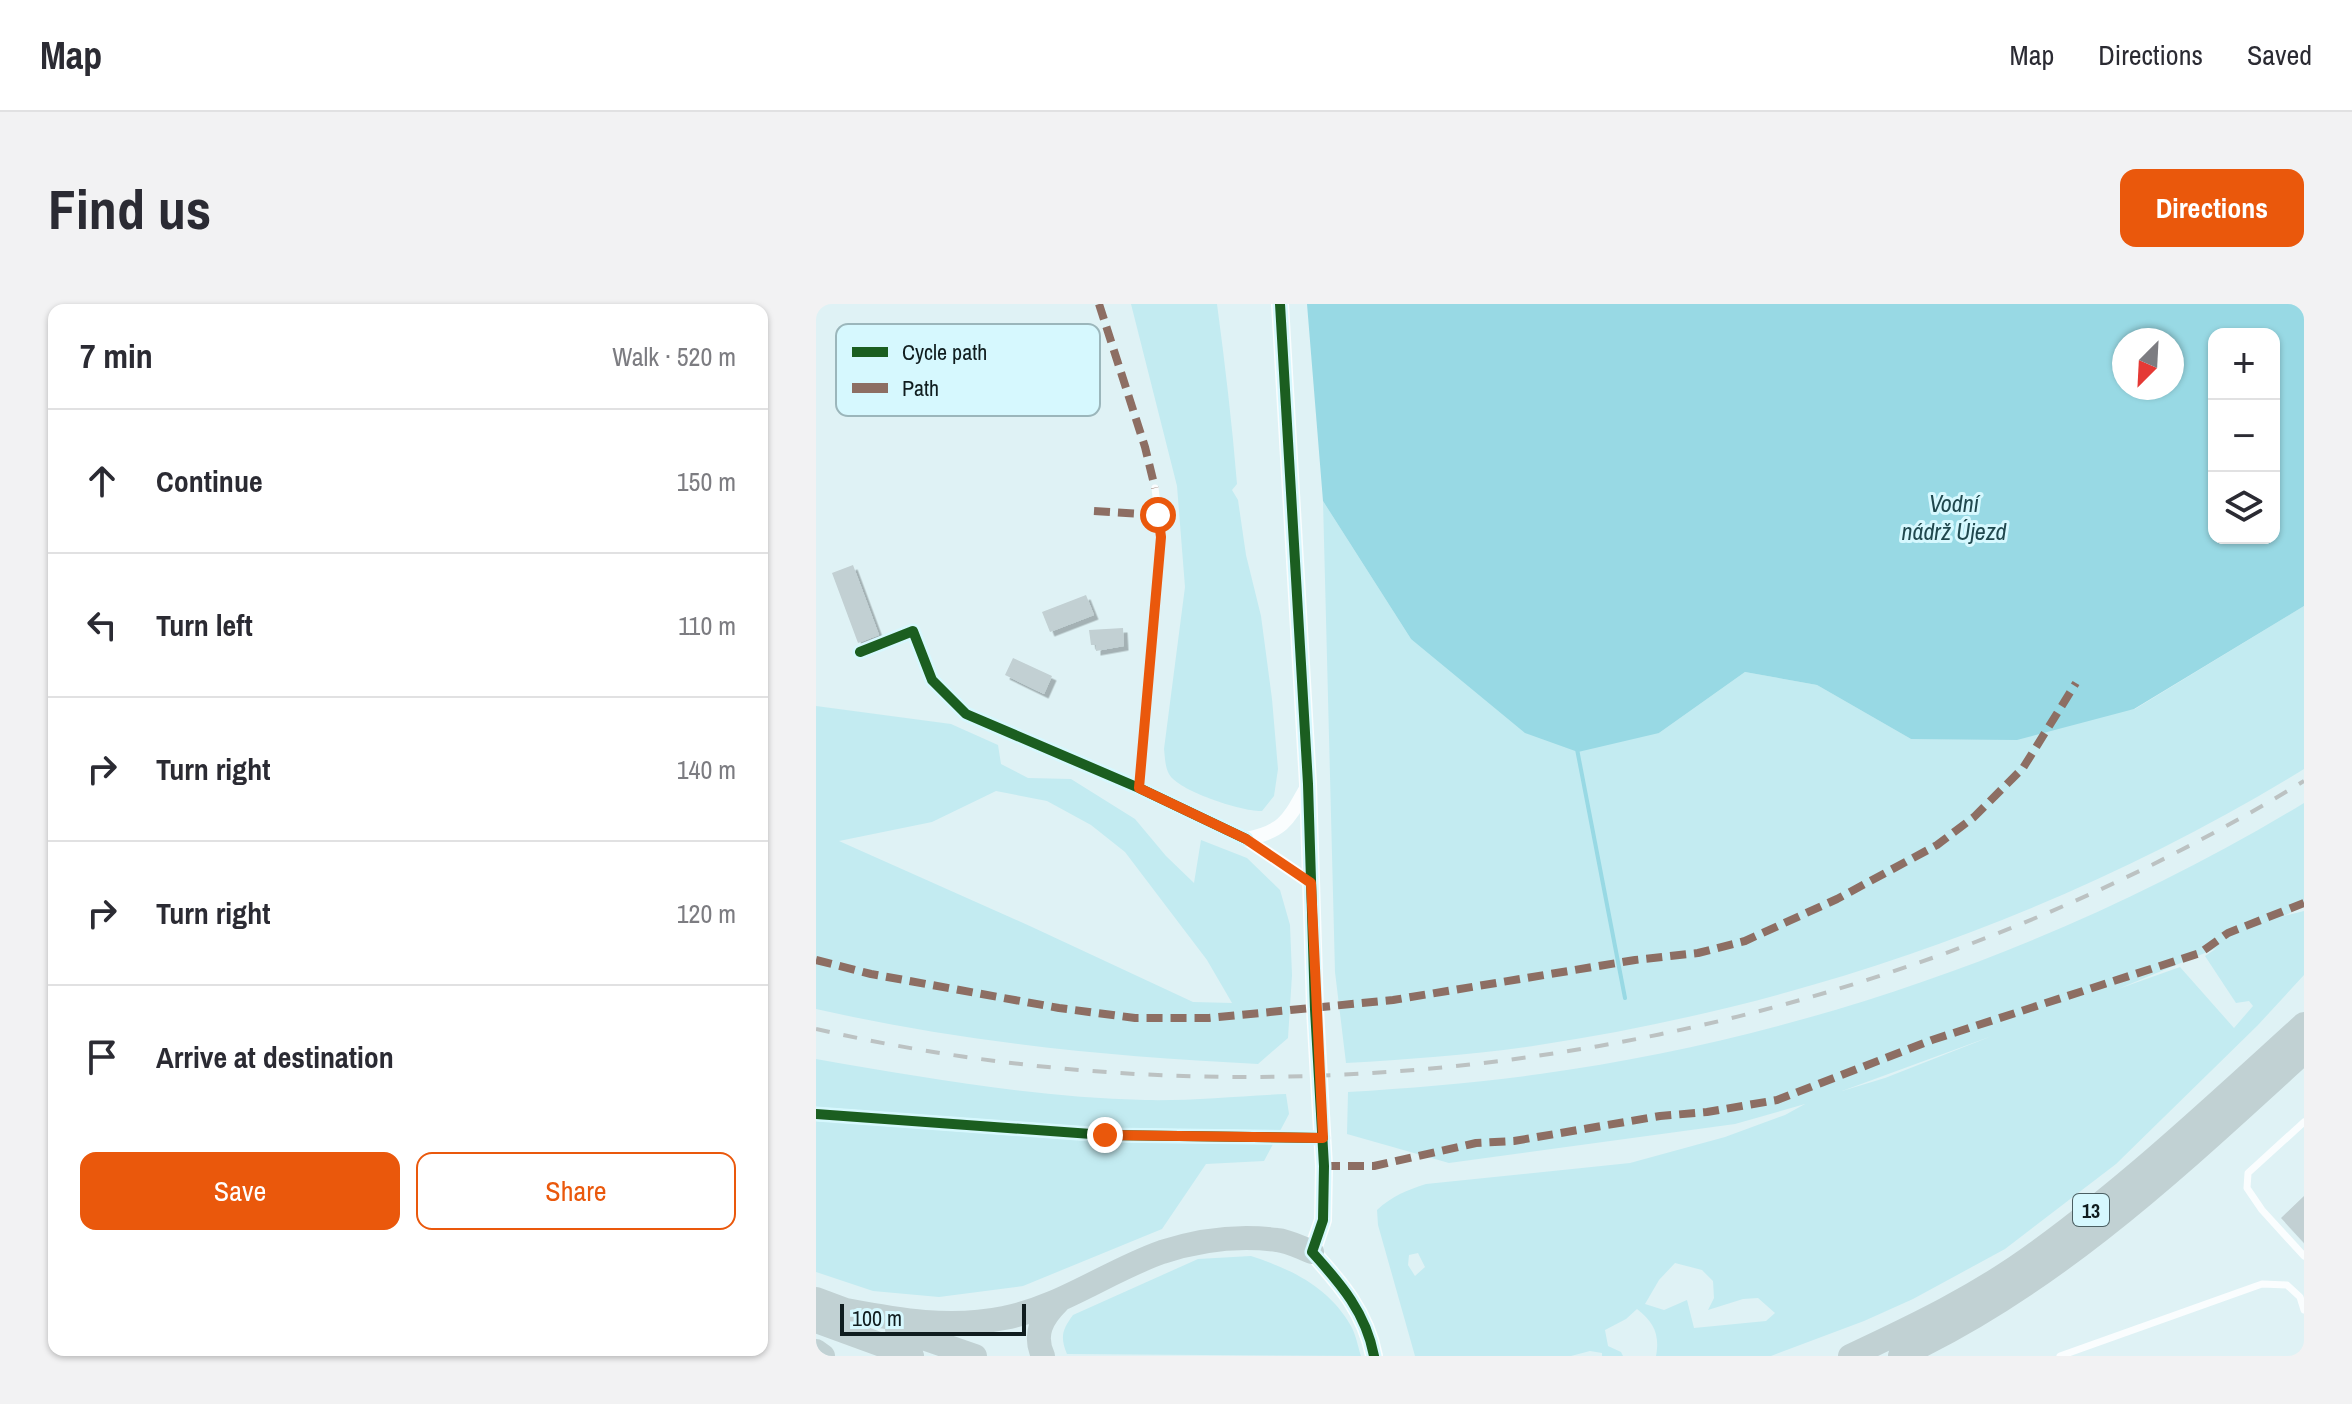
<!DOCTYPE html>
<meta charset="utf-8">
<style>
:root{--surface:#fff;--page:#f2f2f3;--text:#2b2b33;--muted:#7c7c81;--line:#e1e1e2;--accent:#ea580c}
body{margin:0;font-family:"Archivo Narrow",sans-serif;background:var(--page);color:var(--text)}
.controls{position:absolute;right:24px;top:24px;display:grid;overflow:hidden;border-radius:16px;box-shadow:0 2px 6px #0004}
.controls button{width:72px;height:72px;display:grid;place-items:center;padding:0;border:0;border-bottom:2px solid var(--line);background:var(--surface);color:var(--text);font:40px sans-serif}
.compass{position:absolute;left:1296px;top:24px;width:72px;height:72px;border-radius:50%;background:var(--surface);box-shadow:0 2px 6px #0004;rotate:204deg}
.scale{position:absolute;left:24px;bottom:20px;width:186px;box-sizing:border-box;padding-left:8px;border:4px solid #101d1f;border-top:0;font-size:22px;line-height:28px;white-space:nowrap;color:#101d1f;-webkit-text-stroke:6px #d6f8fe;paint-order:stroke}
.stop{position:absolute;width:24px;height:24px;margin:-18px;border:6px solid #ea580c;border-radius:50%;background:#fff}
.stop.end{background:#ea580c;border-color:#fff;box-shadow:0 2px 8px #0008}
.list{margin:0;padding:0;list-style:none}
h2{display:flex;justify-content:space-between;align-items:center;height:104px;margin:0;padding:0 32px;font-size:34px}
h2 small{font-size:26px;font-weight:400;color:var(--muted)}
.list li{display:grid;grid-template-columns:52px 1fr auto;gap:24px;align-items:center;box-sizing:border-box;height:144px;padding:0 32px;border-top:2px solid var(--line)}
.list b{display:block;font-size:30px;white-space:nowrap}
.list em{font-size:26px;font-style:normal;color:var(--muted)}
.actions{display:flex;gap:16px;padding:24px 32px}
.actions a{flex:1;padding:18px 0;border:2px solid var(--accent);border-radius:16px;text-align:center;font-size:28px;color:var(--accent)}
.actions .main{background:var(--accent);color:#fff}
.icon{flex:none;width:44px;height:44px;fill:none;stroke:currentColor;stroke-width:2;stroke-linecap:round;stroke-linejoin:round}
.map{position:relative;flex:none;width:1488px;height:1052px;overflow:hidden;border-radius:16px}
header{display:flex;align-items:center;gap:48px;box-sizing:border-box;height:112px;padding:0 40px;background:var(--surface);border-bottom:2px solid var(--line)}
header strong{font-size:38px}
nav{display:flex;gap:44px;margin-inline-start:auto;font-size:28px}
.intro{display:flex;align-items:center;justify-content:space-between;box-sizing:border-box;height:192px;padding:0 48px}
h1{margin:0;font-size:56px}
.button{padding:20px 36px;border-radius:16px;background:var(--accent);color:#fff;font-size:28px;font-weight:700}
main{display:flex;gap:48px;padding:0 48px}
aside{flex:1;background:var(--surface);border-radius:16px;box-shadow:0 2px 6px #0004}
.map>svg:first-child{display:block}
</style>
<header>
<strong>Map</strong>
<nav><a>Map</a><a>Directions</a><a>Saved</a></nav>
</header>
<div class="intro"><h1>Find us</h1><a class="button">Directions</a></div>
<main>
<aside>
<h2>7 min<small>Walk · 520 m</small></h2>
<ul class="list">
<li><svg class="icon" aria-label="ahead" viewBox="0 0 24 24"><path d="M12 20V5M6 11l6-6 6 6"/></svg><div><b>Continue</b></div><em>150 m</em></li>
<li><svg class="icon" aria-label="left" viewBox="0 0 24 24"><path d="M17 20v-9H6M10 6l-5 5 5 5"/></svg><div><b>Turn left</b></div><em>110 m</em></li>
<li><svg class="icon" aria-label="right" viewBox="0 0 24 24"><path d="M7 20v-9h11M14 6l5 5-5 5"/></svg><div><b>Turn right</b></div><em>140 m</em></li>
<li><svg class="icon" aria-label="right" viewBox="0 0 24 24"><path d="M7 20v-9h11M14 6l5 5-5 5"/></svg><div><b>Turn right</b></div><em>120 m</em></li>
<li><svg class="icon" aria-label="arrive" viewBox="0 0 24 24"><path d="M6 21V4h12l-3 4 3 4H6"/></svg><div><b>Arrive at destination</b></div></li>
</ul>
<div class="actions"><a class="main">Save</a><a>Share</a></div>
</aside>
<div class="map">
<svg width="1488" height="1052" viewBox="0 0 1488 1052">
<defs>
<filter id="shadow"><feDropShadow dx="4.5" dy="4.5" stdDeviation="0" flood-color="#0004"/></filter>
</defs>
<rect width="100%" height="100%" fill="#dff2f5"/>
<!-- green -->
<path fill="#c3ebf1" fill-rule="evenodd" d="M315,0h86c8,60 15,119 20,180l-5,6 6,10 8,55 15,61 11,83 6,70 -4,27 -12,15c-19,1 -84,-20 -93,-37 -4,-7 -4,-17 -5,-25l21,-162 -8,-101z
M507,197l88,138 248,94 86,-61 72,13 94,54 224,-30 169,-103v163c-233,143 -495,235 -765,276 -64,10 -128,14 -193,18l-11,-91z
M0,402l135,18 47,21 3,19 27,14 43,1 64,40 31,37 28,27 7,-43 46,18 33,32 10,35 2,50 -4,63 -30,26c-149,-7 -297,-22 -442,-55zM180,487l51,10 44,24 34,27 82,108 25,43 -39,-1 -161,-75 -193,-86 93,-19z
M1488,499v103l-20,10 20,-5v64l-46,50 -142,139 -111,85 -92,50 -49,22 -93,35h-115c4,-21 -2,-34 -19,-47l-11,10 -21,11 3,16 13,6 2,4h-21v-3l-12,-2 -19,5h-156l-37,-131 -1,-15c15,-14 30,-20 49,-26l204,-21 95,-26 60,-22 20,-11 -70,20 -286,39 -102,-29 1,-42c64,-4 128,-9 192,-18 268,-37 533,-131 764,-271zM1401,644l-12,8 31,47 13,-2 4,5 -19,22 -54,-61 -62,22zM1176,732l-107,42 -43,13zM602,949l7,14 -10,9 -7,-11 1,-10zM859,959l27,7 11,11 1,17 -6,12 35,-11 15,-1 17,15 -9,8 -72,7 -7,-28 -23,10 -19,-6 14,-24z
M0,755c109,19 218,38 329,41 46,1 94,-4 141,-6l3,20 -25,47 -58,3 -44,65 -139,57 -84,11 -66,-6 -57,-19z
M435,952c40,13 78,31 100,70 5,9 7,21 10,30l-294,-2c-7,-17 -5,-24 6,-39l125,-56z"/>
<!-- water -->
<path fill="#98d9e4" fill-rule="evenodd" d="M491,0h997v302l-170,103 -117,31 -106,-1 -94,-54 -72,-13 -86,61 -81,19 -53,-19 -114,-94 -88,-138zM1398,30h60v204h-60zM1308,36h48v48h-48z"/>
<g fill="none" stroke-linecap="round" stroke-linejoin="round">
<!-- stream -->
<path stroke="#98d9e4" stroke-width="4" d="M761,445l48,249"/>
</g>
<!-- building -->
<path fill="#c2d0d3" filter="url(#shadow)" d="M37,261l26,70 -21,8 -26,-70z
M270,291l8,20 -44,17 -8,-20z
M307,324l1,18 -28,5v-6h-5l-2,-15z
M197,354l39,18 -8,18 -39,-19z
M1488,892v47l-23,-25z"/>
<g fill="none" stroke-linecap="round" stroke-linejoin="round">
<!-- service -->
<path stroke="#fafdfe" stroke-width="7" d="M323,484l22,-251 -6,-49
M1488,818l-56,51 -1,15 15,22 42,46
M1244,1052l202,-72 25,1 13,12 4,13"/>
<!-- minor -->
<path stroke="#fafdfe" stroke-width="14" d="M44,348l53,-21 19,49 34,34 173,74 107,51
M492,481c-19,33 -22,46 -62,54l65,44
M0,810l289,21 218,3"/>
<!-- tertiary -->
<path stroke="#fafdfe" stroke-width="18" d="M464,0l28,480 7,225 9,157 -1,54 -11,32c29,32 54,61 62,104"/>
<!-- trunk -->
<path stroke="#c1d1d3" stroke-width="24" d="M0,995l43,16
M30,1006c53,10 104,19 158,8 57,-11 104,-47 158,-66 37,-12 77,-17 115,-12 12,1 24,8 35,12
M0,1017l96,35
M81,1025l78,27
M0,1047l7,5
M227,1052c-10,-22 -1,-38 15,-54
M1034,1052c64,-30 129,-61 186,-103 95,-69 181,-150 268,-229
M1084,1052c154,-71 280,-191 404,-304"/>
<!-- rail -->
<path stroke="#bcc2c2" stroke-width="4" stroke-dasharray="14 14" stroke-linecap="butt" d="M0,725c502,115 1049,20 1488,-248"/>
<!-- quiet -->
<path stroke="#8d6e63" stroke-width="8" stroke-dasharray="16 8" stroke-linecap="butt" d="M283,0l46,143 10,41
M278,207l64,4
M0,656l55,14 188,34 76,10h74l184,-18 242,-40 63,-7 47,-12 92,-42 100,-54 37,-28 49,-49 53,-85
M508,862h50l102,-23 38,-2 146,-25 47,-4 70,-12 155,-60 268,-87 28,-20 76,-30"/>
<!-- cycleway casing -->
<g stroke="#d6f8fe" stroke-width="15">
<path id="cycleway" d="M464,0l28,480 7,225 9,157 -1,54 -11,32c29,32 54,61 62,104
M44,348l53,-21 19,49 34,34 173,74 107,51
M0,810l289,21 218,3"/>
</g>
<!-- cycleway -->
<use href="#cycleway" stroke="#1b5e20" stroke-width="10"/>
</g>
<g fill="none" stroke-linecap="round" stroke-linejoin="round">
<!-- route -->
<path stroke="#ea580c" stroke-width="10" d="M289,831l218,3 -12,-255 -65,-44 -107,-51 22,-251 -3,-22"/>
</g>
<g text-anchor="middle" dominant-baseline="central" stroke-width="6" stroke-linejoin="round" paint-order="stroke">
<!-- shield labels -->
<rect fill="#d6f8fe" stroke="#4b5f62" stroke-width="2" x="1257" y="890" width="36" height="32" rx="6"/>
<g font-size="20" font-weight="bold" fill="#101d1f">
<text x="1275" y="906">13</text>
</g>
<!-- water labels -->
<g font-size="24" font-style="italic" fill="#20484e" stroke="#d6f8fe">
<text x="1138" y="199">Vodní<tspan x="1138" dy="28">nádrž Újezd</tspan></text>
</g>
</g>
<!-- legend -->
<rect x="20" y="20" width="264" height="92" rx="12" fill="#d6f8fe" stroke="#9bb6bb" stroke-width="2"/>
<rect x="36" y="43" width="36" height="10" fill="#1b5e20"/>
<rect x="36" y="79" width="36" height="10" fill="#8d6e63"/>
<g font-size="22" fill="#101d1f">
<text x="86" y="56">Cycle path</text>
<text x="86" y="92">Path</text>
</g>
</svg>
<div class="controls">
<button>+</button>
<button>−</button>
<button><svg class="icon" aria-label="layers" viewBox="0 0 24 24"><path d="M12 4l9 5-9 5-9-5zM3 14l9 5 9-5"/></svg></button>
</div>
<svg class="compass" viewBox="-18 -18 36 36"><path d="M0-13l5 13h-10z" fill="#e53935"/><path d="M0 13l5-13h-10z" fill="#7c7c81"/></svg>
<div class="scale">100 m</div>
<div class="stop" style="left:342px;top:211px"></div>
<div class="stop end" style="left:289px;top:831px"></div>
</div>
</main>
